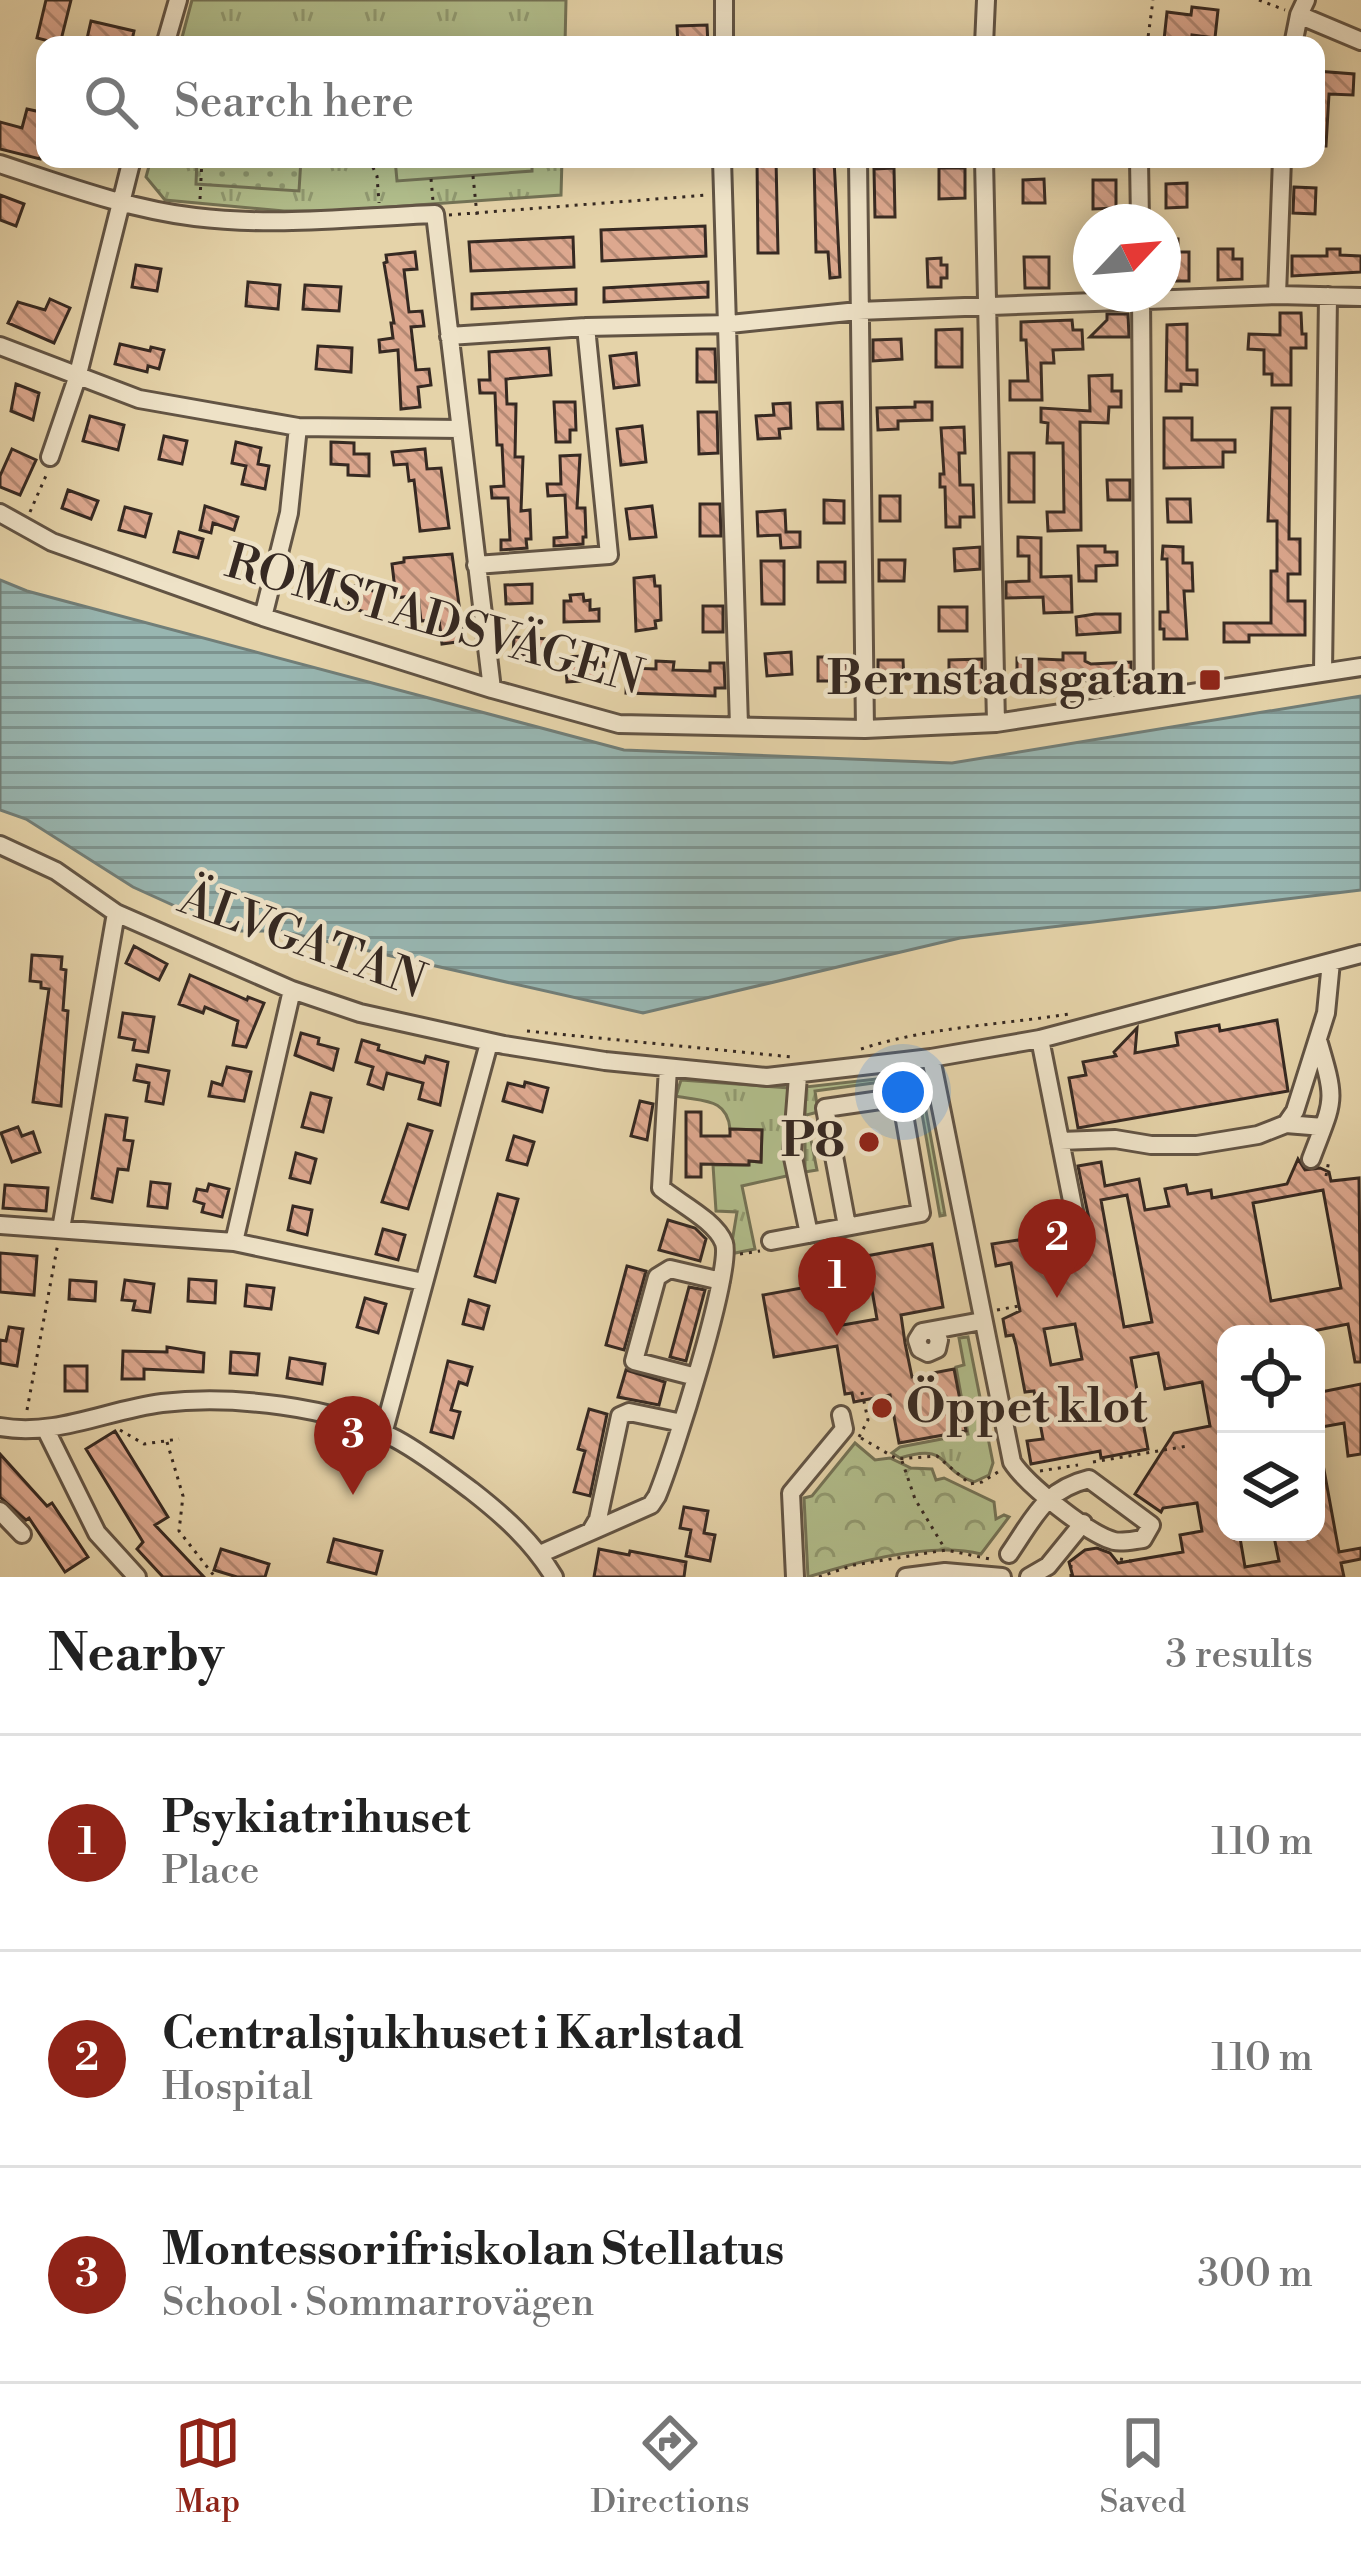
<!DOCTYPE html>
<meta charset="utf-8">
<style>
:root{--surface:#fff;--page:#f2f2f2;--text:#222;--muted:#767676;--line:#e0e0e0;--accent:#8f2418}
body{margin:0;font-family:"Libre Bodoni",serif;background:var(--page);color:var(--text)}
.controls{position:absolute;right:36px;bottom:36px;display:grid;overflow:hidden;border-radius:24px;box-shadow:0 6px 30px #0003}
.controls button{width:108px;height:108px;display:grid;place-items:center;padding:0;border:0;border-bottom:3px solid var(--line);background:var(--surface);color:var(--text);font:60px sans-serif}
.compass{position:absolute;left:1073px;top:204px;width:108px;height:108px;border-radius:50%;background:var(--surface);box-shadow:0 6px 30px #0003;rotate:64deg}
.you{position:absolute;left:903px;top:1092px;width:42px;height:42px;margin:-30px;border:9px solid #fff;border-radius:50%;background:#1a73e8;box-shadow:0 0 0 18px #1a73e833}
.badge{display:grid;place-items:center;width:78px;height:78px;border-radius:50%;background:var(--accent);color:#fff;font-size:39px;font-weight:700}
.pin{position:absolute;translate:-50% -99px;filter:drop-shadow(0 3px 6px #0008)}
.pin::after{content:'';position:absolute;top:63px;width:42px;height:36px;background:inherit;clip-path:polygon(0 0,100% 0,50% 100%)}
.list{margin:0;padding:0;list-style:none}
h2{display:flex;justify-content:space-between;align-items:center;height:156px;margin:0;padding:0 48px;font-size:51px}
h2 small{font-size:39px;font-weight:400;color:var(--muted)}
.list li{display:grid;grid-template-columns:78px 1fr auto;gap:36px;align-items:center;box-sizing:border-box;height:216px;padding:0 48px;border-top:3px solid var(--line)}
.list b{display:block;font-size:45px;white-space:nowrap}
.list p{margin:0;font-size:39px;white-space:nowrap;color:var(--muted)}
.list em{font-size:39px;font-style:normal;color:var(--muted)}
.icon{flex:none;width:66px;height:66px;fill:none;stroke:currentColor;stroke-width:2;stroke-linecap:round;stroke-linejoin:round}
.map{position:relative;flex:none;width:1361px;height:1577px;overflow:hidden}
.search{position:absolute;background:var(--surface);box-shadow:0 6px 30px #0003;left:36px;right:36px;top:36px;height:132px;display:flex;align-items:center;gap:30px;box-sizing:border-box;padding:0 42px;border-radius:24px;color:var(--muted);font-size:45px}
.sheet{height:804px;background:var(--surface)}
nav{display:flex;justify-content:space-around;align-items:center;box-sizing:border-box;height:168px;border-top:3px solid var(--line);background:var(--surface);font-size:33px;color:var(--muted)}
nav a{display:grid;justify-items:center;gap:6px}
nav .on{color:var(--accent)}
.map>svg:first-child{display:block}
</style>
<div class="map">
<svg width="1361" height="1577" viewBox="0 0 1361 1577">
<defs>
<pattern id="grass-tufts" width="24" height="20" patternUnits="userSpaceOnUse" patternTransform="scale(3)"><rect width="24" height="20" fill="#b1bd8b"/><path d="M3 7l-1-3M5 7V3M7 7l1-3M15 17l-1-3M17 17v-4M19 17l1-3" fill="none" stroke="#919a71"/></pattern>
<pattern id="forest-crowns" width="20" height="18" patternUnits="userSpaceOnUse" patternTransform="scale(3)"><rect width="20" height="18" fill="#b1bd8b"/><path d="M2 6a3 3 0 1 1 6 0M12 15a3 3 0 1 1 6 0" fill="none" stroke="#919a71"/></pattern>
<pattern id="park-dots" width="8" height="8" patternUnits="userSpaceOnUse" patternTransform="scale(3)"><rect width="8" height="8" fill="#b1bd8b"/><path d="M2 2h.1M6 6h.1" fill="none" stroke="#919a71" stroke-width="1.8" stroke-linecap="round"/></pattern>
<pattern id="water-rules" width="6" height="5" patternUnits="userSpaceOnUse" patternTransform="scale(3)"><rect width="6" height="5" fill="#98b6b1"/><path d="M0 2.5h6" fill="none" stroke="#7d9490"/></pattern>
<pattern id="building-back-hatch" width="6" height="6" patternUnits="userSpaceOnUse" patternTransform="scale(3)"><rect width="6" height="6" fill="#dda88f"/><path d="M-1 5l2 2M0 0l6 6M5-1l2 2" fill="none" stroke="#b48974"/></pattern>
</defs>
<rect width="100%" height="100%" fill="#e5d3a9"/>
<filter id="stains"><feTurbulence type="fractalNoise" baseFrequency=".00167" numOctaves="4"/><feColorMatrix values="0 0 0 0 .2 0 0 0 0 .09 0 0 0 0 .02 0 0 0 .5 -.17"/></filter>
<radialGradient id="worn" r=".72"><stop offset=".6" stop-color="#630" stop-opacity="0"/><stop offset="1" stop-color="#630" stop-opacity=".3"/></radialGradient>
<!-- grass -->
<path fill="url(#grass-tufts)" stroke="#747356" stroke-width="3" d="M192,0h374l-1,45h-385z
M151,159h411l-1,36 -230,16h-47l-119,-11 -19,-23z
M912,1075l8,3 25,137 -5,1 -22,-125 -12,2 -3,-14 -88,12 3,21 -12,3 11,55 -12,2v-85z
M681,1080l109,8 1,87 -49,11 13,63 -25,5 7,-42 -21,-1 -3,-46h35l1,-4 12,1 1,-32 -32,-1c-3,-32 -28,-27 -54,-33z
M968,1337l25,126 -4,12 -15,7c-37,-12 -23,-40 -74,-24l-8,-5 8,-6 68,-13 -12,-67 8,-2 -5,-27z"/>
<!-- forest -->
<path fill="url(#forest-crowns)" stroke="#747356" stroke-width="3" d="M855,1443l20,17 15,-2 21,10 21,1 4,11 8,-2 50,24 2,17 8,-4 5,2 -28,37c-49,-13 -126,8 -173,23l-4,-79 8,-2z"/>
<!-- park -->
<path fill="url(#park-dots)" stroke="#747356" stroke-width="3" d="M197,159h104l-2,32 -103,-7z"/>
<!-- pitch -->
<path fill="#b1bd8b" stroke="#747356" stroke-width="3" d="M395,159h137v12l-135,10z"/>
<!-- water -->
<path fill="url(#water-rules)" stroke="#717e78" stroke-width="3" d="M0,580l27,11 597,159 328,13 409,-67v194l-401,48 -317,75 -362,-82h-51l-97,-44 -107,-68 -26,-9z"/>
<!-- building -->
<path fill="url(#building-back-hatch)" stroke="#362922" stroke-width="3" fill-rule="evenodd" d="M46,0h25l-11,44 -23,-6z
M1192,7l26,3 -3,28 -23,-3 -1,8 -27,-3 3,-28 24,3z
M91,21l43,10 -3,14 -45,-2z
M707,25l1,20h-30l-1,-19z
M1316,71l38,3 -1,21 -24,-1 -3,52h-10z
M27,109l18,4 -5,46 -40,-10v-27l22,6z
M757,159h19l2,94h-20z
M814,159h20l6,118 -10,1 -2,-26h-12z
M894,168l1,49h-20l-1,-48z
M939,168h26v30l-26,1z
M1044,179l1,24h-22v-23z
M1093,180h23v28l-23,1z
M1187,183v24l-21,1v-24z
M1294,187l22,1 -1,26 -22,-1z
M0,195l24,9 -8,22 -16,-6z
M705,226l1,30 -104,5 -1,-31z
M573,237l1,30 -103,4 -2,-29z
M1163,239h15v13h11v29h-25z
M1218,249h15v10h9v20l-24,1z
M1327,249h13v6l21,1v16l-69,4v-20h35z
M415,252l2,17 -13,1 5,42 13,-1 2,15 -13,1 5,43 13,-1 2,16 -13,2 2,20 -19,2 -3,-59 -18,2 -1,-12 14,-2 -2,-15h3l-10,-60 3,-1 -1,-7z
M1024,257h25v31h-24z
M941,258v7h6v13h-6v9h-13l-1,-28z
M136,265l25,4 -4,22 -25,-4z
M248,282l32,3 -2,24 -32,-3z
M708,282v15l-104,5v-14z
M305,285l36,2 -2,24 -36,-2z
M576,289v15l-104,5v-15z
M50,299l20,9 -16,35 -46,-20 10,-21 27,8z
M1280,313h21l1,21h4v14h-15v37h-19v-11h-8v-24l-16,-1 1,-15 31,1z
M1107,314h21l1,23h-39l17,-17z
M1072,320l1,10h9l1,19 -30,1 1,13h-13l1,37h-32v-19h18l-2,-41h-5v-18z
M1187,324v46h10v15l-16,-1v7h-15l1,-66z
M962,329v38h-26v-37z
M901,339l1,20 -29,2v-21z
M120,344l30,7 1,-4 13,3 -5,19 -11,-3 -1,6 -32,-8z
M318,346l34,2 -1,24 -35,-3z
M549,348l2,27 -45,4 1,25h9l-1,53h8l-2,54 9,-1 1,29h-5l1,9 -26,2v-10h9l-2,-42h-16l-1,-11 13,-1 -2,-41h-5l-2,-52h-15l-1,-13h11l-1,-28z
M697,349h18l1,33h-19z
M636,353l3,32 -25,3 -4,-32z
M1112,375v16h9v16h-12l-1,16 -28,-1 1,108 -33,1 -1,-19h17l-1,-69h-16l1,-20 -7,-1v-14l49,3 -1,-35z
M16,384l23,9 -6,27 -22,-9z
M554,402h21l1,28h-6v12h-14z
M842,402l1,27h-25l-1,-26z
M915,402h17v18l-34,1v8l-20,1 -1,-22 38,-1z
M790,403l1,25 -12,1 1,9 -22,1 -2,-23 18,-1 -1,-11z
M1272,408h18l-1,131h11v35h-12v27h17v34h-56v7h-25v-19h47v-52h6v-50h-9z
M698,412h19l1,41 -19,1z
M90,416l34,9 -6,25 -35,-9z
M1164,418h28v22h43v12h-12v15l-59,1z
M642,426l4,36 -25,3 -4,-36z
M964,427l1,26h-6l1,32h13l1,32h-14v10h-14l-1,-40h-5v-13h4l-3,-46z
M164,436l23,5 -5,23 -23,-5z
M236,442l25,6 -3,16 11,2 -4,23 -23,-5 4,-18 -14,-3z
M331,442l23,1v11h15v22l-21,-1v-10l-17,-1z
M12,449l24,11 -16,35 -20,-8v-11z
M425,449l2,20 14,-1 8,60 -29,3 -6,-51 -5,1 -2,-17 -13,1 -2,-13z
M1009,453h25v49h-25z
M580,455l-3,53h8l1,29h-3v7l-29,2v-8l13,-1 -2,-42 -17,1 -1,-12h14l-1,-28z
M1107,480h23v20h-22z
M68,490l30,11 -7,18 -29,-11z
M880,496h20v25h-20z
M1167,499h23l1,23h-23z
M824,500l20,1v22h-20z
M700,504h20l1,32h-21z
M205,506l33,11 -4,13 -21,-7 -2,10 -11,-3z
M652,506l4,31 -26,2 -4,-30z
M125,507l26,7 -6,23 -26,-7z
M785,510l1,22h14v15l-19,1 -1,-13 -22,1 -1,-24z
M179,532l24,7 -5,19 -24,-6z
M1018,537l23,1v39l30,-1 1,36 -28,1 -1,-16 -37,1v-16l23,-1v-25h-11z
M1078,546h27v6h12v13l-21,1v15h-17z
M1163,546l20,1v16h9l1,28h-9l3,48h-23v-10h-4v-17h8l-1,-53h-5z
M980,547v22l-25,2 -1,-22z
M452,554l12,87 -22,3 -3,-25 -18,2 -3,-26 -22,3 -4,-34 12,-2v-4z
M879,560h26l-1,21h-25z
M761,561h23v43h-22z
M818,562h27v20h-27z
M654,576l1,10h5l1,34 -6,1 1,7 -20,3 -2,-53z
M532,584v19l-26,1 -1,-19z
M354,586l23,6 -5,22 -24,-7z
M583,594l1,7 6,-1v10l9,-1v12l-35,1v-21h7l-1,-6z
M703,606h20v26h-20z
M939,607h28v24h-28z
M1095,614h25v18l-43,3 -1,-18z
M514,637l34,2 -1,18 -34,-2z
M791,652l1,22 -25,2 -2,-22z
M1063,653h22v8l6,3 40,-2v20l-114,-3v-21l46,2z
M603,655l1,14h-7v11l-30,2 -2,-25z
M818,657h29v24h-29z
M982,659v28h-33v-27z
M878,660h25l1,22h-26z
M656,661l18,1 -1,8 37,1v-8h14l1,25h-10v8l-89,-3 1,-25 29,1z
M134,946l33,18 -8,16 -33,-17z
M32,955l30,2 -1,12 5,1 -3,40 5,1 -7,95 -28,-4 16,-113 -8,-1v-6l-11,-1z
M190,975l57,25 1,-3 16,6 -18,44 -13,-2 5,-24 -33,-14 -2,6 -24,-9z
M123,1013l31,4 -6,35 -15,-2 2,-10 -16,-3z
M1277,1020l11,71 -210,37 -9,-50 17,-3 -3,-13 33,-6 -2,-4 23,-24 -2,25 43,-8 -2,-12 43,-8 1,6z
M301,1033l18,5 -1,6 20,5 -5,21 -38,-15z
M362,1040l17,5 -1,5 46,13 2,-7 22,6 -8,43 -21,-6 4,-16 -36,-10 -4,16 -15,-5 5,-17 -17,-5z
M137,1065l32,6 -6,33 -17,-3 3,-18 -15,-3z
M227,1067l24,5 -7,29 -35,-5 3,-14 10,3z
M525,1082l23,6 -6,24 -39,-11 5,-18 16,4z
M311,1093l20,5 -8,34 -21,-5z
M640,1101l13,3 -6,36 -16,-4z
M686,1112h15v24h29v-7l32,1 -1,32 -12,-1v4l-48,-1v13h-15z
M106,1115l21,3 -3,22 9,1 -5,29 -10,-1 -6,33 -20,-4z
M408,1124l24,7 -24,78 -26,-7z
M18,1127l4,9 11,-4 7,20 -28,10 -11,-29z
M514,1136l20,6 -7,23 -20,-5z
M296,1153l20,6 -6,24 -20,-5z
M1298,1159l7,11 15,-2 9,4 2,9 28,-3 2,184h-6l-7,-38 -35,7v3h-87v198h13l6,35 34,-6 -6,-29h43v-72l6,-1 17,93 22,-4v11l-20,4 3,14h-271l-4,-15 16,-12 12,-2 13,5 8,10 65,-11 -3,-17 22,-4 -5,-28 -34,5 -2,4 -26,-18 39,-61 36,-7 -8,-44 -37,7 -7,-36 -27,5 17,91 -47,9 -1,-7 -69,13 -4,-23 16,-2 -9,-48 -9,1 -9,-47 -3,-10 -7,1 -3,-17 17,-8 -3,-15 -6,-33 -15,3 -4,-22 93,-14 4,-11 -11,-53 23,-4 4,24 34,-7 6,31 24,-4 -4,-17 21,-4 2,9 23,-4 1,8 75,-14zM1323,1190l18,98 -70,13 -18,-98zM1127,1195l25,127 -28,5 -23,-127zM1075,1324l7,35 -31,6 -7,-36z
M151,1182l19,2 -3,24 -19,-2z
M209,1184l20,5 -7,28 -20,-5 2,-8 -10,-3 3,-12 10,2z
M5,1185l43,3 -2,23 -43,-3z
M498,1194l20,5 -23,83 -20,-6z
M293,1206l19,4 -5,25 -19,-5z
M668,1220l27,8 11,11 -6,22 -41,-11z
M383,1229l22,6 -7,25 -22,-6z
M932,1244l11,63 -42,8 4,28 7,34 42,-8 12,62 -67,12 -9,-48 -36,7 -2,-9 -7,1 -8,-48 -63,11 -11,-62 66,-12 8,43 40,-7 -11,-63z
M0,1253l37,3 -3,39 -34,-3z
M627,1266l19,5 -22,79 -18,-5z
M189,1279l27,2 -1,22 -27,-2z
M70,1280l26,2 -1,19 -26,-2z
M125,1280l29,4 -4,28 -17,-2 2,-9 -13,-1z
M247,1285l27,3 -3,21 -26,-3z
M689,1287l16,3 -19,71 -16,-4z
M365,1298l21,6 -8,29 -21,-6z
M469,1300l20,6 -6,23 -20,-5z
M9,1327l14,2 -6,37 -17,-3v-23l6,1z
M167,1347l37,6 -1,19 -59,-3v10h-22l1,-28 44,1z
M231,1352l28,2 -2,21 -27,-2z
M290,1358l35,6 -3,20 -35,-6z
M448,1361l24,6 -5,18 -8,-3 -8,28 9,2 -7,26 -22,-6z
M65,1366h22v25h-22z
M626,1370l39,12 -6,23 -41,-8z
M1361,1384v70l-13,2 -4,-33 -28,5v-35z
M589,1409l18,5 -17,82 -16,-4 11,-41 -7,-2z
M115,1431l53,86 -13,8 49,52h-41l-26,-28 6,-7 -57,-93z
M0,1454l47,52 5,-3 36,54 -23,15 -36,-54 -3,2 -26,-23z
M684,1507l24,4 -4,22 11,2 -5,26 -24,-5 5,-26 -11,-2z
M334,1539l48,12 -6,23 -48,-12z
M221,1549l48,15 -4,13h-28l-23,-7z
M599,1549l30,6 1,-4 56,11 -2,15h-90z"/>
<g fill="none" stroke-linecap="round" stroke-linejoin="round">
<!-- minor casing -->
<g stroke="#625444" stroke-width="22">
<path id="minor" d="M1299,15l62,26
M165,45l13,-45
M724,45v-45
M984,45l2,-45
M1293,45l6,-30 7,-15
M722,159l17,567
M858,159l7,570
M984,159l12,564
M1139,159l1,63
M0,164c64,21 128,45 195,53 81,10 160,0 240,-3l57,475
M1141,294l3,405
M1277,295l5,-136
M449,336l137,-9 144,-3 128,-13 419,-16 84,2
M0,346l139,53 159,28 162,2
M50,457l27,-79 55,-219
M0,513l52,29 211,75 229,72 127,35 246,5 131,-6 365,-56
M476,565l133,-10 -23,-228
M263,617l26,-104 9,-86
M1323,672l5,-376
M0,845l56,26 60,42 176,77 68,23 144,32 101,16 162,16 164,-19 109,-19 321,-85
M1040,1039l36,182
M931,1058l81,404c14,22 76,72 102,79 8,2 20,-1 29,-2l8,-14 -62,-46c-45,11 -55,39 -80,75
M798,1076l-6,77 17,81
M1286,1124l9,-13 31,-98 5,-51
M1060,1141l55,-2 36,6h46l61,-10 28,-11 37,3
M1311,1159c23,-61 26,-55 7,-119
M0,1225l234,17 189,40
M61,1229l55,-316
M771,1241l150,-28 -20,-116 -76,11 22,118
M234,1242l58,-252
M935,1332l4,8 -2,9 -9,4 -8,-4 -3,-9 5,-8 60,-11
M696,1377l-62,-16 23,-84 13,-8 51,12
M0,1427c56,10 107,-17 162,-24 70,-8 171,3 234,36 26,14 52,34 76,52 32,25 61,51 82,86
M46,1430l51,103 40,44
M383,1434l106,-391
M0,1511l22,23
M591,1531l7,-12 22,-103 9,-4 53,11
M540,1554l111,-49 6,-9c15,-36 76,-226 67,-253 -8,-22 -45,-40 -63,-55l7,-120
M795,1577l-4,-84 53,-64 -3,-14
M906,1577l39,-5 57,5
M1029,1577l19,-11 35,-43"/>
</g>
<!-- path -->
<path stroke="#362922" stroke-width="3" stroke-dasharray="3 6" stroke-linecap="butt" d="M1259,0l26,10
M1147,45l6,-45
M369,159l8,17 2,27
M473,176l4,39
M431,179l2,22
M200,199l2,-40
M449,215l259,-20
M30,512l18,-41
M527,1031l265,26
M861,1049c67,-22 138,-24 208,-35
M1326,1176l3,-16
M740,1254l20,-3
M997,1310l22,-4
M27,1410l31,-167
M120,1430l24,14 35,-5
M859,1437l9,-17 -7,-32
M861,1438l36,21 40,-3 33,28 12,-2 16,-10
M167,1442l16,54 -4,35 36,46
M902,1461l13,38 30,50
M1093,1462l95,-16
M1040,1471l38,-6
M1120,1559l16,3
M819,1577l35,-12 92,-15 44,9
M1071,1577v-14"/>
<!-- minor -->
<use href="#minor" stroke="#eee2c7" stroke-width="16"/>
</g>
<!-- markers -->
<g fill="#8f2418" stroke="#eee2c7" stroke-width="4.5">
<rect x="1198" y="668" width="24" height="24" rx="6"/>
<circle cx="869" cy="1142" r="12"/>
<circle cx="882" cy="1408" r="12"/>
</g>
<g text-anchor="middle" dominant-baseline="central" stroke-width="9" stroke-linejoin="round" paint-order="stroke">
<!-- street labels -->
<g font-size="48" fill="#362922" stroke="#eee2c7">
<text transform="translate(434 621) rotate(16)">ROMSTADSVÄGEN</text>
<text transform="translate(302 941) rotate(20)">ÄLVGATAN</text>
</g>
<!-- poi labels -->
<g font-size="48" font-weight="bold" fill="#362922" stroke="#eee2c7" text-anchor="end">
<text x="1186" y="680">Bernstadsgatan</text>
<text x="845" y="1142">P8</text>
<text x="906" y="1408" text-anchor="start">Öppet klot</text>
</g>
</g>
<rect width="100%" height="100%" filter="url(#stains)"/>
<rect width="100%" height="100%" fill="url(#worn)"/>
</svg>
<div class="controls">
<button><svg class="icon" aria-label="locate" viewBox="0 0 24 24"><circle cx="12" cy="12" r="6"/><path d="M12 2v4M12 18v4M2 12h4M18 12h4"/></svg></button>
<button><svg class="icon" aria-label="layers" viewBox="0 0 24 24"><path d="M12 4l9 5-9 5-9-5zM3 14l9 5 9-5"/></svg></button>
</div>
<svg class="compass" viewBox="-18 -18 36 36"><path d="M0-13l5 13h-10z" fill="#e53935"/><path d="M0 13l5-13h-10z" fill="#767676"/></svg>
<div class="you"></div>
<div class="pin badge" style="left:837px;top:1336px">1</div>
<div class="pin badge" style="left:1057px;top:1298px">2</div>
<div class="pin badge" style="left:353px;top:1495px">3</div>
<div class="search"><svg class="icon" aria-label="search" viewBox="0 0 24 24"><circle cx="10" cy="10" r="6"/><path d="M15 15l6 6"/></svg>Search here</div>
</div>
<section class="sheet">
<h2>Nearby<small>3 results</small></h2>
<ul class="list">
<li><span class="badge">1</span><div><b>Psykiatrihuset</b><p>Place</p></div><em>110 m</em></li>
<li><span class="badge">2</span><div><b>Centralsjukhuset i Karlstad</b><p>Hospital</p></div><em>110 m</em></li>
<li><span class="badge">3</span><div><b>Montessorifriskolan Stellatus</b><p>School · Sommarrovägen</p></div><em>300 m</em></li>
</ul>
</section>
<nav>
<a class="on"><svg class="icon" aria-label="map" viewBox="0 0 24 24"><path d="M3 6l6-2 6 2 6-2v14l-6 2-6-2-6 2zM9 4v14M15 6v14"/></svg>Map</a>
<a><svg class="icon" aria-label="directions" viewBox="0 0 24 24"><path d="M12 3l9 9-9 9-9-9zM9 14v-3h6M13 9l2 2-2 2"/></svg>Directions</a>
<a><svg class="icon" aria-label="saved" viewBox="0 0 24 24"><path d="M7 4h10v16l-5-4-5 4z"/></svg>Saved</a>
</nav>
